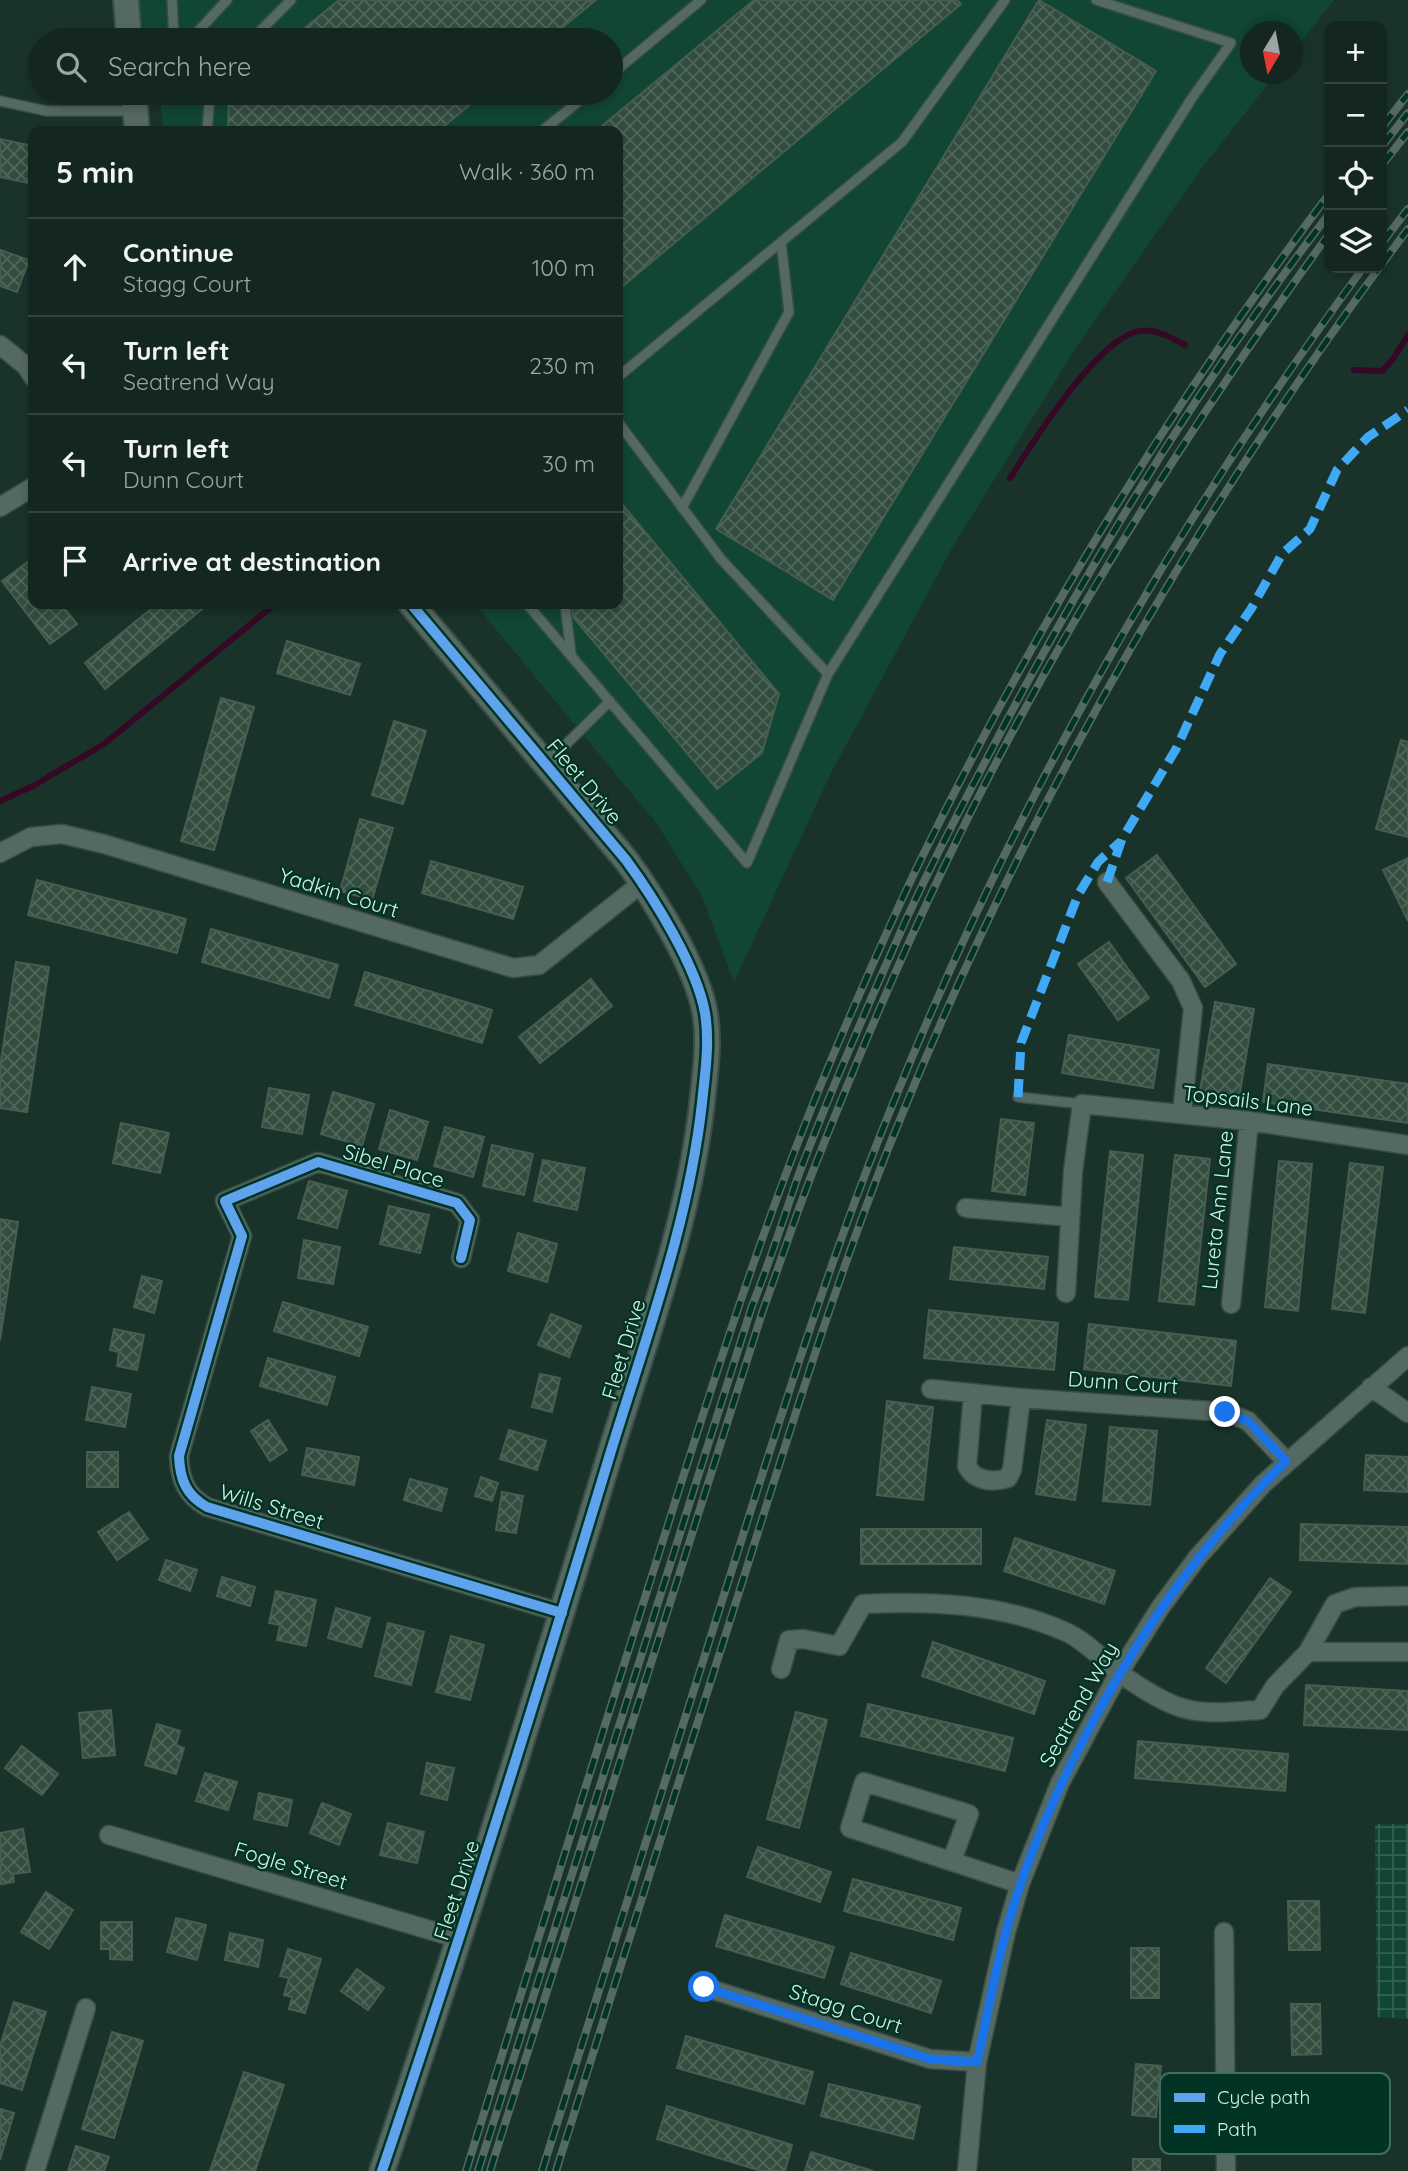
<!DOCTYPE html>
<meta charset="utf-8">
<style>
:root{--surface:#132620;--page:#1c2e29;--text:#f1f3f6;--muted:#9da5a5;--line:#32433e}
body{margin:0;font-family:Quicksand,sans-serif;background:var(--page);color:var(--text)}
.controls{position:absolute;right:21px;top:21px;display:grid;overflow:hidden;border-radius:14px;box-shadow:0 4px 10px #0003}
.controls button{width:63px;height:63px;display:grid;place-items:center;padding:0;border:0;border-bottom:2px solid var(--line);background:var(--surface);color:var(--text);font:35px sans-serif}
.compass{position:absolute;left:1240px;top:21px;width:63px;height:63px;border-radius:50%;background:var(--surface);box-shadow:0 4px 10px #0003;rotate:190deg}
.stop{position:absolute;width:21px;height:21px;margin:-16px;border:5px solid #1a73e8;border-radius:50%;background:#fff}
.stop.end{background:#1a73e8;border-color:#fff;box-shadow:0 2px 7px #0008}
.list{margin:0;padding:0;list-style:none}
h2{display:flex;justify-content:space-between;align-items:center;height:91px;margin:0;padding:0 28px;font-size:30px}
h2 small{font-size:23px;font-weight:400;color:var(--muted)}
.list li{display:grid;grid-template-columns:46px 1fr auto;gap:21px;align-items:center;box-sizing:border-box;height:98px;padding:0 28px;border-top:2px solid var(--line)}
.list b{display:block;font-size:26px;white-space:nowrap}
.list p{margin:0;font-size:23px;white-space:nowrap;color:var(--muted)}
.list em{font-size:23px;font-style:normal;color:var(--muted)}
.icon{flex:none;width:38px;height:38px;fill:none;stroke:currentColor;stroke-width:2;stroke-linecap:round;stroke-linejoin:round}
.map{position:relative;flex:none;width:1408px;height:2171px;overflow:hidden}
.search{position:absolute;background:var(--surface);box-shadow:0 4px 10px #0003;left:28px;top:28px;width:595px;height:77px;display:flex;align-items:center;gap:18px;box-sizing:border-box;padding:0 24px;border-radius:38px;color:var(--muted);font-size:26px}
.panel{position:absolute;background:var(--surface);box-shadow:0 4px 10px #0003;left:28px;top:126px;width:595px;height:483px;border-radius:14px}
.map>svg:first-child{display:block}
</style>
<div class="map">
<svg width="1408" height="2171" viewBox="0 0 1408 2171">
<defs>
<pattern id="industrial-grid" width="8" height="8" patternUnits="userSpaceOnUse" patternTransform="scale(1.75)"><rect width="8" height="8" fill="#114635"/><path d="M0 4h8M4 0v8" fill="none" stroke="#336152"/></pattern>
<pattern id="building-cross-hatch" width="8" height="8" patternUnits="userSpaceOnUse" patternTransform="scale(1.75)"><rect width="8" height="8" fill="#324d3e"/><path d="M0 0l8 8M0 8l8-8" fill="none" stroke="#4f675a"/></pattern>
</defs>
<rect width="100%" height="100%" fill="#19332b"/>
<!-- built -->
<path fill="#114635" d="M139,0h1195l-41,52 -1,-20h-42v42h26l-72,91 -129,184 -123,199 -122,227 -96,207 -32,-86 -45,-72 -182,-220h143v-473h-454l-5,-38h452v-53h-469z"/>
<!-- industrial -->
<path fill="url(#industrial-grid)" d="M1375,1824h33v195l-31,-2z"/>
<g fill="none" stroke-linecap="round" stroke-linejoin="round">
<!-- stream -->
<path stroke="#350925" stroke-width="6" d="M1354,370l28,1 11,-12 15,-24
M1010,478c23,-36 88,-140 129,-147 16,-3 33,7 46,14
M0,801l33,-15 71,-42 171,-140"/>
</g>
<!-- building -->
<path fill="url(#building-cross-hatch)" stroke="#485c51" stroke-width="2" d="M339,0h257l-49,40h-257z
M754,0h203l4,4 -343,286v-159h-22z
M1039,0l117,71 -323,529 -117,-71z
M229,93h255l-46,38h-210z
M0,139l33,7v38l-33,-7z
M0,250l29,10 -12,32 -17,-6z
M618,499l161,195 -17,59 -45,36 -143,-171 -3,-14h47z
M29,561l4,6v37h28l16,20 -27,20 -48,-63z
M157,604l50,1 -102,84 -20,-26z
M287,641l73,23 -10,31 -73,-22z
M221,698l33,9 -40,143 -33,-9z
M394,721l32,10 -23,73 -31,-9z
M1401,740l7,2v95l-32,-8z
M360,819l33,9 -21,72 -32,-9z
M1157,855l79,109 -31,23 -79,-109z
M1408,858v63l-25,-51z
M431,861l92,26 -10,32 -91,-26z
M37,880l149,39 -9,34 -149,-38z
M211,929l127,36 -9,33 -127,-36z
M1109,942l40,56 -31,22 -40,-56z
M16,962l33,5 -22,145 -27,-4v-41z
M365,972l127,38 -10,33 -127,-38z
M591,979l21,27 -72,57 -21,-26z
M1215,1002l39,7 -15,89 -39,-7z
M1069,1035l90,15 -6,38 -91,-15z
M1268,1064l140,20v39l-145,-21z
M269,1088l40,7 -7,39 -40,-7z
M333,1092l41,12 -12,42 -41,-12z
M390,1110l38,12 -11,38 -38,-11z
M1001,1119l33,4 -9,72 -33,-4z
M121,1123l48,10 -9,40 -47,-10z
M445,1127l39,10 -11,40 -39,-11z
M492,1145l41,9 -9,41 -41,-9z
M1110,1151l33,4 -15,145 -33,-3z
M1175,1155l35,4 -16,146 -35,-4z
M543,1160l42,8 -8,42 -43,-9z
M1279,1161l33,3 -14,147 -33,-4z
M1350,1163l33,4 -18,146 -33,-4z
M309,1181l38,10 -10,37 -39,-10z
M389,1206l40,9 -9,38 -40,-9z
M0,1219l18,3 -18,118z
M518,1233l39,11 -10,38 -39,-11z
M304,1240l36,7 -7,37 -35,-6z
M954,1247l94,10 -4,32 -94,-10z
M142,1276l20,5 -8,32 -20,-6z
M283,1302l85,25 -9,29 -85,-25z
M929,1310l129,13 -4,47 -130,-12z
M551,1314l30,12 -12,31 -31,-12z
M1089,1324l147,17 -5,45 -147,-17z
M114,1329l30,6 -7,35 -20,-4 2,-14 -9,-2z
M268,1358l67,19 -8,28 -67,-19z
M540,1374l20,4 -8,34 -20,-5z
M92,1387l39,7 -6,33 -39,-7z
M887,1401l46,6 -10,93 -46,-5z
M268,1420l19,30 -17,11 -19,-30z
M1047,1420l39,5 -11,75 -39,-6z
M1110,1427l47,4 -7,74 -47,-4z
M509,1430l37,11 -9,29 -37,-11z
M307,1448l52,9 -5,28 -52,-10z
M87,1452h31v35h-31z
M1366,1455l42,2v35l-44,-2z
M481,1477l17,6 -6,18 -17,-5z
M410,1479l37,10 -6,22 -37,-11z
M502,1492l21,4 -7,37 -20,-3z
M129,1512l19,27 -31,21 -19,-28z
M1301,1524l107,3v37l-108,-4z
M861,1529h120v35h-120z
M1015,1538l100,33 -11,33 -100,-33z
M166,1560l31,10 -7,21 -31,-11z
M222,1577l33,10 -5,19 -33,-10z
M1270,1578l21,14 -65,91 -20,-15z
M276,1591l40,9 -10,46 -29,-6 3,-15 -11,-2z
M336,1608l34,10 -9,29 -33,-9z
M388,1623l36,9 -13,53 -36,-9z
M451,1636l33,9 -14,55 -34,-8z
M933,1642l112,39 -11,33 -112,-38z
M1306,1685l102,6v39l-104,-5z
M868,1704l145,34 -8,33 -144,-35z
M111,1710l4,45 -32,3 -4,-45z
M796,1712l31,8 -28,108 -32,-9z
M157,1724l23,7 -4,14 8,3 -8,26 -31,-9z
M1138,1741l150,13 -3,37 -150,-13z
M22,1746l36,28 -16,21 -37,-27z
M427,1763l27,5 -7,32 -26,-6z
M205,1773l32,9 -9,28 -32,-9z
M259,1793l33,7 -5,26 -33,-7z
M322,1803l29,11 -12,31 -29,-12z
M388,1823l36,9 -7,31 -37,-8z
M23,1829l7,43 -17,2 1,8 -13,2 -1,-51z
M758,1847l73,25 -11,30 -73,-25z
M853,1879l108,29 -8,32 -109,-29z
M46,1892l27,18 -24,39 -28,-17z
M1288,1901h31l1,49h-31z
M725,1915l109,32 -10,31 -108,-32z
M176,1918l30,7 -9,35 -30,-8z
M101,1922h31v38l-22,-1v-10h-9z
M230,1933l33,7 -5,27 -33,-7z
M1131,1948h28v50h-28z
M288,1949l33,10 -16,54 -16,-4 3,-12 -8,-2 5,-17 -9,-2z
M851,1953l90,28 -10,32 -90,-29z
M357,1969l27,19 -16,22 -27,-19z
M14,2002l32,10 -24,78 -22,-7v-37z
M1291,2004h29l1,50 -29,1z
M112,2032l31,9 -29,97 -32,-9z
M686,2036l127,36 -9,32 -127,-36z
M1136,2064l25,2 -5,51 -24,-2z
M244,2072l40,13 -29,86h-45z
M829,2084l91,22 -7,33 -92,-23z
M667,2106l125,39 -7,26h-24l-104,-32z
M0,2109l14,4 -14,47z
M76,2146l33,11 -5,14h-36z
M811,2152l62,19h-68z
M1133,2159h27v12h-27z"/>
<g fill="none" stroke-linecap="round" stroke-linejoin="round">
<!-- lane casing -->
<g stroke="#394d46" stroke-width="12">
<path id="lane" d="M172,0l2,40
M132,34l28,1 14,5
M190,40l37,-40
M251,40l40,-40
M611,75l90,-75
M0,101l47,10h86
M207,131l3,-38
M542,131l47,-38
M618,377l284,-235 103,-142
M618,422l103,137 107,115
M682,508l107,-196 -8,-70
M527,604l220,259 81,-189 364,-576 39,-55 -135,-43
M565,604l6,50
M546,764l64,-63
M1018,1097l64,7"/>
</g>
<!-- street casing -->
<g stroke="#394d46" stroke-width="21">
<path id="street" d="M0,345l26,21 7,11
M0,507l33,-20
M0,853l31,-16 31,-3 42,10 409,124 26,-3 103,-82
M1107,882l74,99 12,27 -11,106
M966,1208l104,9
M461,1258l9,-38 -13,-17 -139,-41 -93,39 17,35 -63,220c1,24 7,39 28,51l355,106
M1066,1293l7,-122 9,-67 167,17 159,24
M1231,1304l18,-183
M1371,1387l37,26
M931,1389l90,9 204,14 23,9 38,40
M973,1394l-6,72c7,15 26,17 41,12l4,-8 9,-72
M1308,1652h100
M781,1669l8,-29 14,-1 36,7 24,-42c69,-3 138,-1 203,28 18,8 35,26 51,39 19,14 45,32 69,38 23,6 51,2 74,1l15,-24 33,-34 27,-48 20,-7 53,-1
M109,1835l351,104
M952,1860l17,-46 -105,-32 -14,46 170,56
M1224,1932l2,239
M704,1987l226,72 47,3
M35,2171l51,-163
M967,2171l10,-109 29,-130 14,-48 40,-101 59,-110 41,-65 37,-50 66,-74 145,-128"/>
</g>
<!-- secondary casing -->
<g stroke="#394d46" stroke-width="28">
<path id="secondary" d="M126,0l3,40
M134,93l3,38
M382,2171c81,-239 156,-479 229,-720 35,-114 78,-229 91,-348 3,-29 8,-61 3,-90 -8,-46 -51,-115 -79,-153l-215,-256"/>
</g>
<!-- lane -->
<use href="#lane" stroke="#546961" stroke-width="9"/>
<!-- street -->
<use href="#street" stroke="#546961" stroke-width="18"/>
<!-- secondary -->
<use href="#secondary" stroke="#546961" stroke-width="24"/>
<!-- rail casing -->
<g stroke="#556a62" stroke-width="8">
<path id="rail" d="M1382,127l26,-33
M1382,146l26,-33
M1382,165l26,-33
M1382,243l26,-34
M1382,264l26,-35
M466,2171c60,-194 121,-389 182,-583 59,-187 117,-376 195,-556 26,-60 52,-120 81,-179 114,-232 250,-452 405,-659
M478,2171l274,-865c18,-44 32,-90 48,-135 29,-76 61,-150 94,-224 27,-63 59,-124 91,-185 99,-191 213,-377 344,-548
M490,2171l273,-861c17,-46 32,-93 50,-139 40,-102 83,-204 131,-304 106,-223 240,-433 385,-633
M542,2171c60,-190 120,-380 180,-570 53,-166 104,-333 170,-495 120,-298 281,-580 471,-838
M556,2171c64,-203 128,-407 193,-610 44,-140 87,-280 141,-417 125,-312 290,-605 489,-876"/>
</g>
<!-- rail -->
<use href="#rail" stroke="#013425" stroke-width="5" stroke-dasharray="16" stroke-linecap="butt"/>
<!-- quiet -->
<path stroke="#3fa9f5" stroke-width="9" stroke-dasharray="18 9" stroke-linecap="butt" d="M1107,882l15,-43 54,-90 44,-95 31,-45 31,-55 28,-25 27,-59 31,-33 40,-27
M1018,1097l3,-54 57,-148 20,-33 22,-20"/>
<!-- cycleway casing -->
<g stroke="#013425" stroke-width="15">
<path id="cycleway" d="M461,1258l9,-38 -13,-17 -139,-41 -93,39 17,35 -63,220c1,24 7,39 28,51l355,106
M382,2171c81,-239 156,-479 229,-720 35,-114 78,-229 91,-348 3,-29 8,-61 3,-90 -8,-46 -51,-115 -79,-153l-215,-256"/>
</g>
<!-- cycleway -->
<use href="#cycleway" stroke="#60a3ed" stroke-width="10"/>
</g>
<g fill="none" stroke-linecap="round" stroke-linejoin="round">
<!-- route -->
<path stroke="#1a73e8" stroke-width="9" d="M704,1987l226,72 47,3c10,-43 17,-88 29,-130 19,-72 50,-141 85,-207 54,-100 113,-184 195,-264l-38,-40 -23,-9"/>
</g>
<g text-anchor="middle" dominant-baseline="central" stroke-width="5" stroke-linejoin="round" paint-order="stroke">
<!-- street labels -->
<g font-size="21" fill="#d3f1e4" stroke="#013425">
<text transform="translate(585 781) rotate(50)">Fleet Drive</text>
<text transform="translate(339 892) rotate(17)">Yadkin Court</text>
<text transform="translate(1248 1100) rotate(7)">Topsails Lane</text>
<text transform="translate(394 1165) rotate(17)">Sibel Place</text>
<text transform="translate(1217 1210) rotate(-84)">Lureta Ann Lane</text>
<text transform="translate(623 1349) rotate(-73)">Fleet Drive</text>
<text transform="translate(1123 1382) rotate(4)">Dunn Court</text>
<text transform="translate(272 1506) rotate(17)">Wills Street</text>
<text transform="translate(1078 1704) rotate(-61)">Seatrend Way</text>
<text transform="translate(291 1865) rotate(17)">Fogle Street</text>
<text transform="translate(456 1890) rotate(-72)">Fleet Drive</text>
<text transform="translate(846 2008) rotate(18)">Stagg Court</text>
</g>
</g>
<!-- legend -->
<rect x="1160" y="2073" width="230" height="81" rx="10" fill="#013425" stroke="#406d5e" stroke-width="2"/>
<rect x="1174" y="2093" width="31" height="9" fill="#60a3ed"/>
<rect x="1174" y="2125" width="31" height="8" fill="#3fa9f5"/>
<g font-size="19" fill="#d3f1e4">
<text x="1217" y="2104">Cycle path</text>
<text x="1217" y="2136">Path</text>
</g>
</svg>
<div class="controls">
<button>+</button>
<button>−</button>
<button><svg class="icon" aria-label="locate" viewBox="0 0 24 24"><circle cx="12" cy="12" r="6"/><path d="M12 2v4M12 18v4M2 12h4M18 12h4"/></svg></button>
<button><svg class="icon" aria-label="layers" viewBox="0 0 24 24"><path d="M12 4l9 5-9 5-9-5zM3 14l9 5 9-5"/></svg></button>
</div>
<svg class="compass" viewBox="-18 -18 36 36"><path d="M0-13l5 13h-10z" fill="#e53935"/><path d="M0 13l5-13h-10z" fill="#9da5a5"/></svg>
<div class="stop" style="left:704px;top:1987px"></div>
<div class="stop end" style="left:1225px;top:1412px"></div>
<div class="search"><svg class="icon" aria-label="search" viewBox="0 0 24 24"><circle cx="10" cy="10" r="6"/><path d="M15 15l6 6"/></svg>Search here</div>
<section class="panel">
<h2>5 min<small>Walk · 360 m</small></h2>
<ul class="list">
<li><svg class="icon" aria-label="ahead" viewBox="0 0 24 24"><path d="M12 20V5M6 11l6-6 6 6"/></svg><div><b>Continue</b><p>Stagg Court</p></div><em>100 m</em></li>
<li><svg class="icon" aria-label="left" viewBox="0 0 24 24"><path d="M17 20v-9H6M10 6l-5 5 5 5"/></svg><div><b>Turn left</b><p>Seatrend Way</p></div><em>230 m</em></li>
<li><svg class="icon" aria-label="left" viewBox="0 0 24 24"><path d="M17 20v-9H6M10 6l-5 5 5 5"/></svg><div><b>Turn left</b><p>Dunn Court</p></div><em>30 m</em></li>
<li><svg class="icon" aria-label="arrive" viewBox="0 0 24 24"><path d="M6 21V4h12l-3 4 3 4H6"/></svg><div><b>Arrive at destination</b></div></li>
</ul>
</section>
</div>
